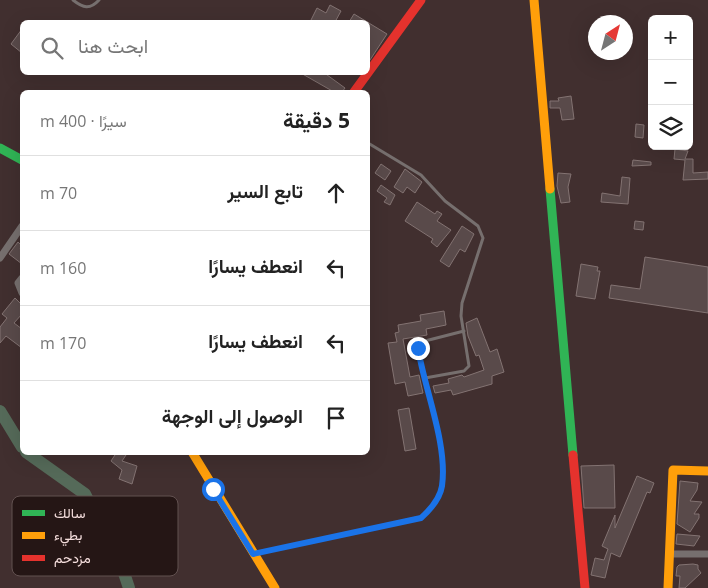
<!DOCTYPE html>
<html lang="ar">
<meta charset="utf-8">
<style>
:root{--surface:#fff;--page:#f2f2f2;--text:#222;--muted:#767676;--line:#e0e0e0}
body{margin:0;font-family:"Open Sans",Vazirmatn,sans-serif;background:var(--page);color:var(--text);direction:rtl}
.controls{position:absolute;right:15px;top:15px;display:grid;overflow:hidden;border-radius:8px;box-shadow:0 5px 20px #0002}
.controls button{width:45px;height:45px;display:grid;place-items:center;padding:0;border:0;border-bottom:1px solid var(--line);background:var(--surface);color:var(--text);font:25px sans-serif}
.compass{position:absolute;left:588px;top:15px;width:45px;height:45px;border-radius:50%;background:var(--surface);box-shadow:0 5px 20px #0002;rotate:36deg}
.stop{position:absolute;width:15px;height:15px;margin:-11px;border:4px solid #1a73e8;border-radius:50%;background:#fff}
.stop.end{background:#1a73e8;border-color:#fff;box-shadow:0 1px 5px #0008}
.list{margin:0;padding:0;list-style:none}
h2{display:flex;justify-content:space-between;align-items:center;height:65px;margin:0;padding:0 20px;font-size:21px}
h2 small{font-size:16px;font-weight:400;color:var(--muted)}
.list li{display:grid;grid-template-columns:32px 1fr auto;gap:15px;align-items:center;box-sizing:border-box;height:75px;padding:0 20px;border-top:1px solid var(--line)}
.list b{display:block;font-size:19px;white-space:nowrap}
.list em{font-size:16px;font-style:normal;color:var(--muted)}
.icon{flex:none;width:28px;height:28px;fill:none;stroke:currentColor;stroke-width:2;stroke-linecap:round;stroke-linejoin:round}
.map{position:relative;flex:none;width:708px;height:588px;overflow:hidden;direction:ltr}
.search{position:absolute;background:var(--surface);box-shadow:0 5px 20px #0002;left:20px;top:20px;width:350px;height:55px;display:flex;align-items:center;gap:12px;box-sizing:border-box;padding:0 18px;border-radius:8px;color:var(--muted);font-size:19px}
.panel{position:absolute;background:var(--surface);box-shadow:0 5px 20px #0002;left:20px;top:90px;width:350px;height:365px;border-radius:8px;direction:rtl}
.map>svg:first-child{display:block}
</style>
<div class="map">
<svg width="708" height="588" viewBox="0 0 708 588">
<rect width="100%" height="100%" fill="#412f2f"/>
<g fill="none" stroke-linecap="round" stroke-linejoin="round">
<!-- river -->
<path stroke="#556a59" stroke-width="12" d="M0,411l22,36
M26,452l59,42 38,76 6,18"/>
</g>
<!-- building -->
<path fill="#594a4a" stroke="#837372" d="M330,5l11,6 -6,11h-25l7,-14 9,5z
M354,14l33,20 -19,29v-41h-19z
M22,29v24l-11,-9z
M299,72h24l22,16 -3,4h-8z
M571,96l3,23 -12,1 -2,-12h-10v-7h9l-1,-3z
M636,124l8,1 -1,13 -8,-1z
M675,149l13,2 -3,8h8v14l15,-1v7l-25,1 2,-20 -11,-1z
M633,160l18,2v3l-19,1z
M381,164l10,7 -6,9 -10,-7z
M405,169l17,13 -7,11 -8,-6 -4,6 -9,-6z
M558,173l13,1 -3,13 2,15 -9,1 -4,-17z
M622,177l8,1 -2,26 -27,-2 1,-9 18,3z
M381,185l14,10 -5,10 -6,-3 3,-4 -10,-7z
M417,202l18,12 2,-3 5,3 -5,7 14,9 -14,17 -6,-5 2,-3 -28,-18z
M635,221l9,1 -1,8 -9,-1z
M462,226l12,8 -9,18 -5,-3 -11,18 -9,-6z
M18,242l4,4 -2,3 2,2v13l-13,-10z
M645,257l63,10v46l-99,-15 2,-13 29,4z
M581,264l17,3 -1,4h3l-5,28 -19,-3z
M15,298l7,7v9l-8,9 8,6v19l-16,-12 -6,7v-16l7,-9 -5,-4z
M444,311l2,14 -20,4 1,6 -24,4 7,38 9,-2 4,18 -15,3 -3,-14 -10,2 -7,-41 9,-1 -2,-9 4,-1 -1,-7 23,-4 -1,-6z
M477,318l13,34 7,-3 7,23 -12,4v8l-39,11 -2,-5 -16,3 -2,-7 16,-3 -1,-4 14,-4 2,2 20,-7 -5,-15 -3,1 -8,-20 -2,-13z
M409,408l7,41 -11,2 -7,-41z
M117,452h11l-6,9 15,5 -5,18 -13,-5 3,-9 -11,-9z
M614,465l1,43h-31l-3,-42z
M637,476l17,7 -4,10 -3,-1 -27,65 -9,-4 -6,25 -14,-3 4,-17 9,2 4,-11 -6,-3 13,-31v13z
M680,481l18,2 -1,7 -7,11 12,1 -8,12h5v4l-9,14 -13,-8z
M677,534l23,2 -6,10 -18,-2z
M693,564l5,1v4l3,4 -16,15h-6l1,-12h-4l1,-9 2,-2z"/>
<g fill="none" stroke-linecap="round" stroke-linejoin="round">
<!-- lane -->
<path stroke="#766f6e" stroke-width="3" d="M73,0c10,8 17,10 26,0
M425,378l-7,-33 3,-3 43,-11
M255,554l166,-37c10,-8 19,-18 21,-31 5,-30 -10,-78 -17,-108l39,-7 5,-5 -8,-50 1,-13 21,-65 -5,-12 -33,-25 -24,-26 -53,-32"/>
<!-- street -->
<path stroke="#766f6e" stroke-width="7" d="M0,258l22,-32
M22,278l-4,5 4,10
M671,554h37"/>
<!-- fast -->
<path stroke="#30b455" stroke-width="9" d="M0,148l22,12
M550,189l23,266"/>
<!-- slow -->
<path stroke="#ff9f0a" stroke-width="9" d="M534,0l16,189
M192,452l83,136
M668,588l5,-118 35,1"/>
<!-- jam -->
<path stroke="#e5322d" stroke-width="9" d="M354,92l67,-92
M573,455l12,133"/>
</g>
<g fill="none" stroke-linecap="round" stroke-linejoin="round">
<!-- route -->
<path stroke="#1a73e8" stroke-width="6" d="M213,489l40,65 168,-36c10,-9 19,-19 21,-32 6,-42 -18,-98 -24,-138"/>
</g>
<!-- legend -->
<rect x="12" y="496" width="166" height="80" rx="8" fill="#251615" stroke="#635251" stroke-width="1"/>
<rect x="22" y="510" width="23" height="6" fill="#30b455"/>
<rect x="22" y="532" width="23" height="7" fill="#ff9f0a"/>
<rect x="22" y="555" width="23" height="6" fill="#e5322d"/>
<g font-size="14" fill="#f5dedd">
<text x="54" y="518">سالك</text>
<text x="54" y="540">بطيء</text>
<text x="54" y="563">مزدحم</text>
</g>
</svg>
<div class="controls">
<button>+</button>
<button>−</button>
<button><svg class="icon" aria-label="layers" viewBox="0 0 24 24"><path d="M12 4l9 5-9 5-9-5zM3 14l9 5 9-5"/></svg></button>
</div>
<svg class="compass" viewBox="-18 -18 36 36"><path d="M0-13l5 13h-10z" fill="#e53935"/><path d="M0 13l5-13h-10z" fill="#767676"/></svg>
<div class="stop" style="left:213px;top:489px"></div>
<div class="stop end" style="left:418px;top:348px"></div>
<div class="search"><svg class="icon" aria-label="search" viewBox="0 0 24 24"><circle cx="10" cy="10" r="6"/><path d="M15 15l6 6"/></svg>ابحث هنا</div>
<section class="panel">
<h2>5 دقيقة<small>سيرًا · 400 m</small></h2>
<ul class="list">
<li><svg class="icon" aria-label="ahead" viewBox="0 0 24 24"><path d="M12 20V5M6 11l6-6 6 6"/></svg><div><b>تابع السير</b></div><em>70 m</em></li>
<li><svg class="icon" aria-label="left" viewBox="0 0 24 24"><path d="M17 20v-9H6M10 6l-5 5 5 5"/></svg><div><b>انعطف يسارًا</b></div><em>160 m</em></li>
<li><svg class="icon" aria-label="left" viewBox="0 0 24 24"><path d="M17 20v-9H6M10 6l-5 5 5 5"/></svg><div><b>انعطف يسارًا</b></div><em>170 m</em></li>
<li><svg class="icon" aria-label="arrive" viewBox="0 0 24 24"><path d="M6 21V4h12l-3 4 3 4H6"/></svg><div><b>الوصول إلى الوجهة</b></div></li>
</ul>
</section>
</div>
